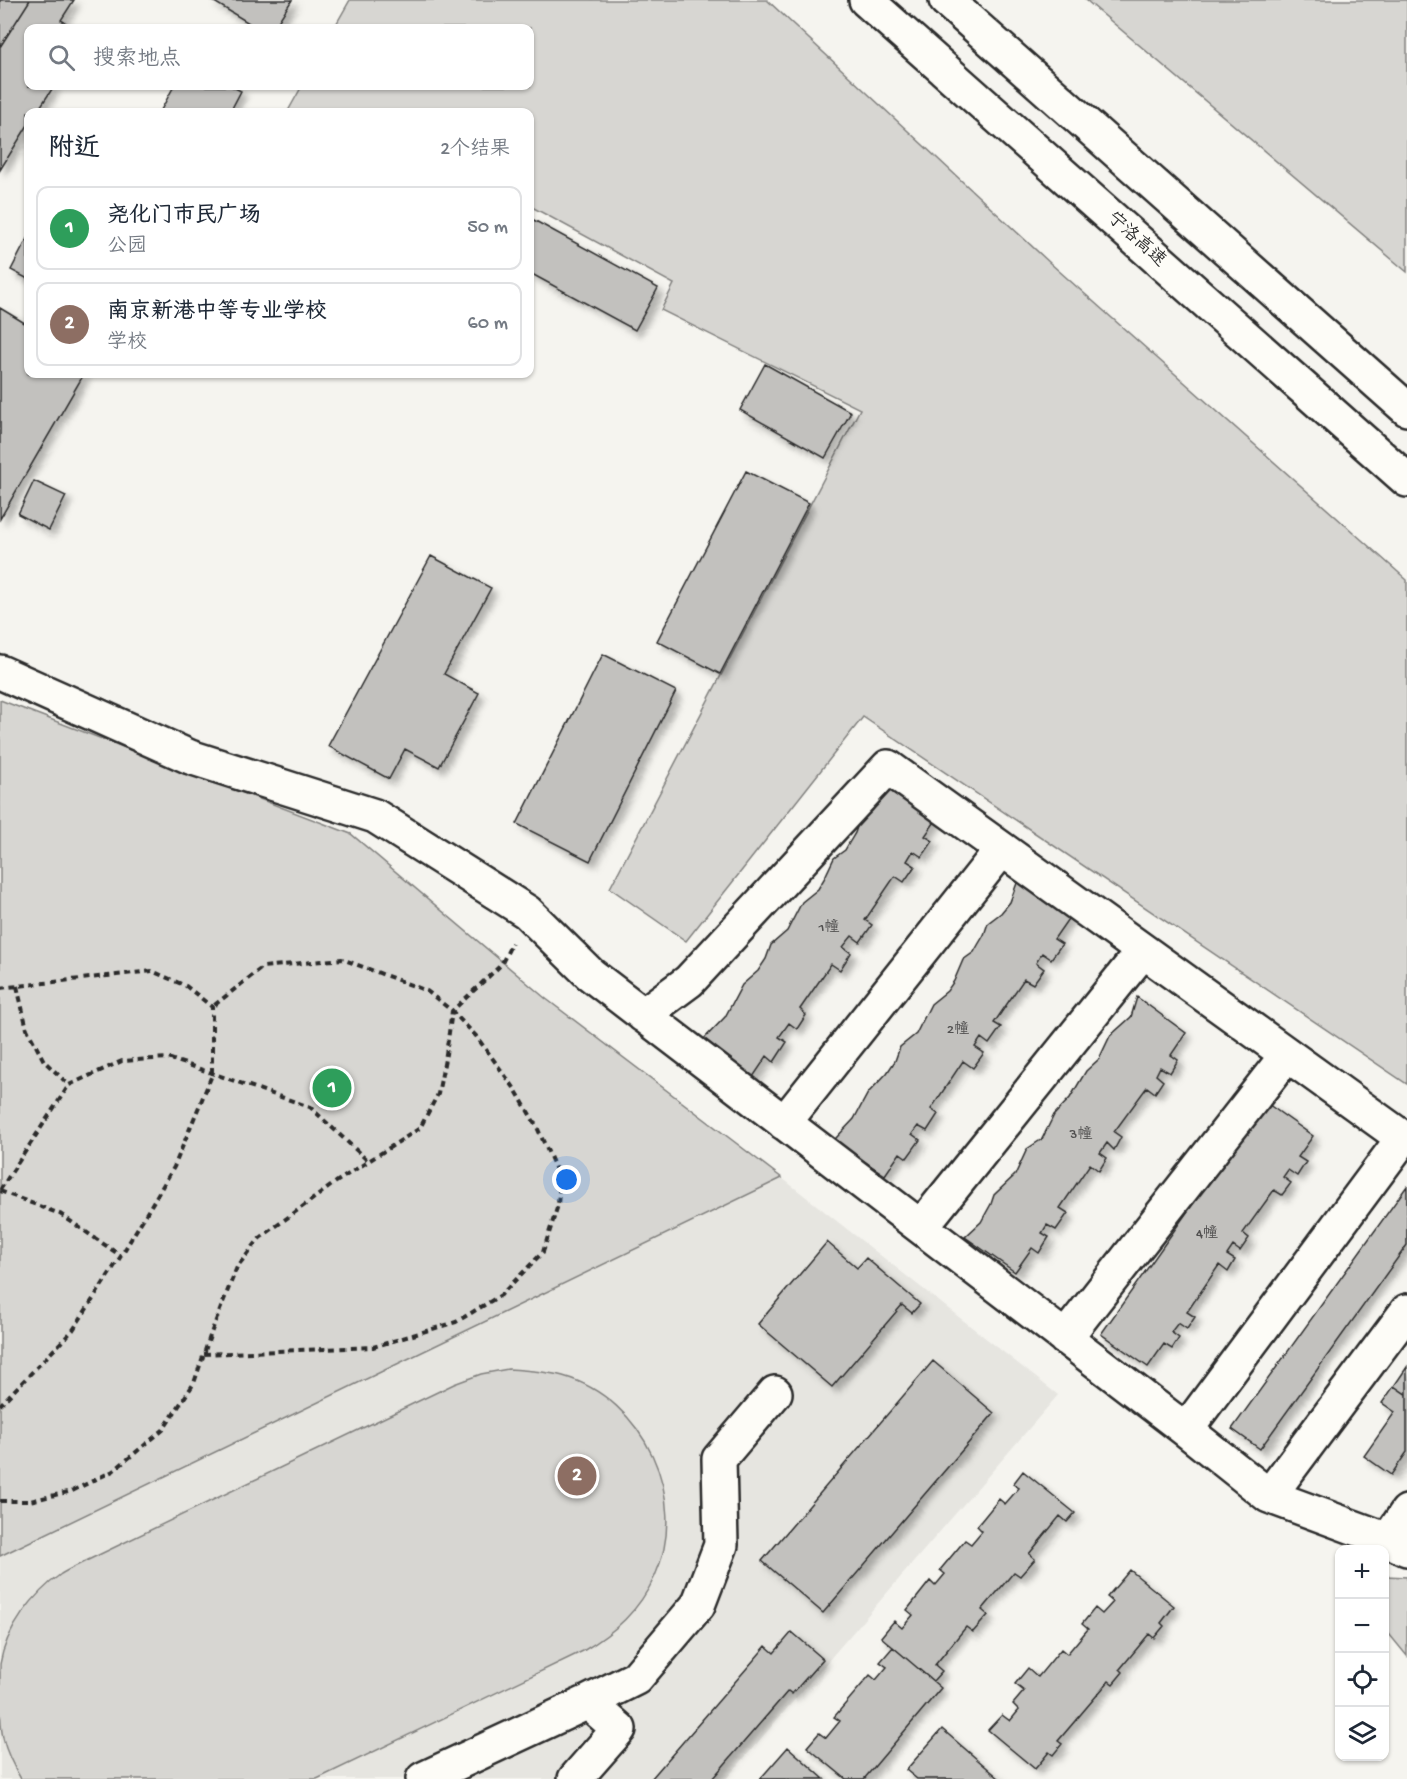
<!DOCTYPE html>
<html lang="zh">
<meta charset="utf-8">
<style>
:root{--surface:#fff;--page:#f2f2f3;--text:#1f2937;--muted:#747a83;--line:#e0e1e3;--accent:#111827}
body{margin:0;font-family:"Gochi Hand","LXGW WenKai TC",sans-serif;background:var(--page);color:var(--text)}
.controls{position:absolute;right:18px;bottom:18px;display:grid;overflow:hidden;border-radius:12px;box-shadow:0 2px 4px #0004}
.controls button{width:54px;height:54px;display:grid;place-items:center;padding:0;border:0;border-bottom:2px solid var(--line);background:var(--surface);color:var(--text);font:30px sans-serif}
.you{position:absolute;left:567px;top:1180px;width:21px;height:21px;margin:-15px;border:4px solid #fff;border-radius:50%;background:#1a73e8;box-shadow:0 0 0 9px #1a73e833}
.badge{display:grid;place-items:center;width:39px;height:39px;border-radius:50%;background:var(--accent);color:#fff;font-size:20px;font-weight:700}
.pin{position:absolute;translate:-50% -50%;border:3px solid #fff;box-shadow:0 2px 6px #0006}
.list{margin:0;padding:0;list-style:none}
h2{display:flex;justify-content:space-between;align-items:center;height:78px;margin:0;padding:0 24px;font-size:26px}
h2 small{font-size:20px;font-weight:400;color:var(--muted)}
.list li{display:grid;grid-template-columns:39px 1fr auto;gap:18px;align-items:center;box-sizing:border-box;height:84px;margin:0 12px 12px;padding:0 12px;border:2px solid var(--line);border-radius:12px}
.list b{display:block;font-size:22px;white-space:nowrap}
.list p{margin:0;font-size:20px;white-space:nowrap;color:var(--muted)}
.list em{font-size:20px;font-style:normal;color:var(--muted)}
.icon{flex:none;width:33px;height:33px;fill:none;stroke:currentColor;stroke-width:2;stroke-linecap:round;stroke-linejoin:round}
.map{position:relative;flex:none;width:1407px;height:1779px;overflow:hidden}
.search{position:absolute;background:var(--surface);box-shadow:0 2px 4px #0004;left:24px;top:24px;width:510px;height:66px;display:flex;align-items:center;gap:15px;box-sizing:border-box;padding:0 21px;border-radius:12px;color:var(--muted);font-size:22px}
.panel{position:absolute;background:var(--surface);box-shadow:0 2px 4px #0004;left:24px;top:108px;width:510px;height:270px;border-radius:12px}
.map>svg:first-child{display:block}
</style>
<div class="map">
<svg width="1407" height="1779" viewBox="0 0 1407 1779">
<defs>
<filter id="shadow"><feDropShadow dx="5.5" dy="5.5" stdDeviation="3" flood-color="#0004"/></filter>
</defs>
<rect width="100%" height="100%" fill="#f5f4ef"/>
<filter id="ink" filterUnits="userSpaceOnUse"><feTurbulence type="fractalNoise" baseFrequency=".0167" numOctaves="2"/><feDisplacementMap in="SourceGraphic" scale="12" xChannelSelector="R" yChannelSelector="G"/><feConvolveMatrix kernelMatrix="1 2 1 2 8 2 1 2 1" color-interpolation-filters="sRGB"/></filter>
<g filter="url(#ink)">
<!-- built -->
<path fill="#e6e5e0" d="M782,1178l276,217 -332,384h-726v-223z"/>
<!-- green -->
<path fill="#d7d6d2" stroke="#81807e" stroke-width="1.5" d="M350,0h417l283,263 357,317v504l-544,-367 -177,224 -76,-53 250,-479 -199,-99 13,-26 -144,-78v-94h-239l-3,-1 14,-25h228v-58h-196z
M1086,0h321v272z
M0,700l351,134 194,164 237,180 -782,378z
M508,1369c19,1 37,2 55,7 81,23 127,123 92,200 -16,35 -40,56 -72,75l-266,128h-296c-19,-32 -21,-46 -21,-83 0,-11 0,-22 0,-32 6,-35 33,-70 61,-90 8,-5 17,-9 25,-13l368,-177 27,-10z
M1385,1576l22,1v79l-22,-27z"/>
<!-- building -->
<path fill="#c2c1be" stroke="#2b2b2b" stroke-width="1.5" filter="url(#shadow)" d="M0,0h30l-30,47z
M30,0h44l-13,20 13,8h-46v58h26l-17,26h-9v13l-28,45v-123z
M211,0h81l-18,28h-17z
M174,86h57l10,5 -11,21h-70z
M530,218l128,70 -23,42 -105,-57z
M28,237v42l-17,-9z
M0,308l28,17v49h56l-84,145z
M765,364l86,48 -26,46 -85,-48z
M746,471l63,32 -89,171 -63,-33z
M34,481l32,15 -17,34 -31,-16z
M431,556l60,32 -47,86 35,19 -40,74 -34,-18 -16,30 -61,-33z
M603,654l73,37 -86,170 -73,-37z
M894,781l47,32 -16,23 8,5 -11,16 -9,-6 -6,10 8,5 -11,16 -9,-6 -30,44 7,5 -12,17 -8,-6 -9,11 8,6 -11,17 -9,-6 -31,45 6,6 -9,14 -8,-6 -10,14 8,5 -13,20 -7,-6 -14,21 -51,-36 23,-24 17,-32 16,-14 8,-12 5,-14 16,-14 15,-29 16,-13 6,-10 10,-21 11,-8 4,-7 6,-10 4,-12 13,-10 9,-12 5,-11z
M1017,883l6,1 47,32 -16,23 8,5 -11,15 -9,-6 -6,10 8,6 -11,15 -9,-5 -30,44 7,4 -12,17 -8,-6 -6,9 9,6 -11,15 -10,-7 -32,48 7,5 -11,17 -9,-5 -6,8 8,6 -13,18 -7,-5 -15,22 -51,-34 2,-3 18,-19 14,-26 19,-20 8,-12 5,-14 16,-13 15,-30 16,-13 7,-10 9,-21 11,-8 4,-7 6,-10 4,-12 13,-10 9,-11z
M1137,997l49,36 -15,22 7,5 -8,13 -10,-6 -4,8 7,6 -8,12 -8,-6 -33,45 7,5 -7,13 -7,-7 -7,10 7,5 -8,13 -9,-7 -30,44 8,5 -12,17 -9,-5 -5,8 7,4 -10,16 -7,-5 -17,24 -50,-35 16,-15 10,-18 3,-9 21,-20 12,-26 15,-10 12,-24 16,-17 16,-27 13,-12 11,-23 21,-19z
M1265,1102l48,34 -15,21 8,5 -9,14 -9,-6 -5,7 8,6 -9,12 -8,-5 -31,43 6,5 -9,13 -7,-5 -6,9 8,5 -7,12 -9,-7 -32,47 8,5 -8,12 -9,-6 -7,9 8,6 -7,11 -8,-5 -16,23 -47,-33z
M1407,1186v59l-147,204 -28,-20z
M827,1242l30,26 9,-10 54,46 -8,9 -10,-8 -70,82 -74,-63z
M933,1361l61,52 -171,200 -61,-52z
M1407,1367v28l-13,-9z
M1394,1386l13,9v57l-16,23 -27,-19 31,-44 -13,-9z
M1023,1471l52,42 -8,9 -7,-6 -31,38 6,5 -15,17 -6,-4 -32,38 6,5 -15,17 -7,-5 -31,38 7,6 -9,10 -52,-44 13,-16 8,7 11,-13 -6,-5 23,-29 5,5 10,-12 -5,-4 25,-30 6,4 11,-13 -5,-5 22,-27 6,5 14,-16 -6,-4z
M1130,1570l44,36 -13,17 3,3 -10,12 -5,-4 -29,35 3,3 -10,12 -4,-3 -51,60 4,3 -9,11 -4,-3 -14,17 -47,-39 14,-15 8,6 9,-11 -6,-6 11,-13 -9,-7 13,-16 10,9 23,-28 6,5 21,-25 -6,-5 13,-16 7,6 11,-12 -6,-5z
M792,1632l31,27 -31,35 -4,-3 -76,88h-61l115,-133 8,7z
M893,1647l48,41 -77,91h-18l-39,-32 12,-14 7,5 14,-17 -6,-4 36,-42 6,5 11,-13 -7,-5z
M942,1729l58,50h-83l-11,-9z
M788,1747l36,32h-64z"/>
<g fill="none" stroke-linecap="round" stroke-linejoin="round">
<!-- minor casing -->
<g stroke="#2b2b2b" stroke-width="38">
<path id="minor" d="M0,672l190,85 185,59 152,96 63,62 596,456 83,66 138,-185
M643,1015l46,-34 199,-214 515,371 -217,292
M784,1123l218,-274
M921,1227l222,-276
M1065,1338l222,-283
M1269,1496l119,44 19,9
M1388,1540l19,-28
M423,1779l165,-77 48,-24 62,-73 23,-60 -2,-86 56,-66
M575,1779l44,-50 -31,-27"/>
</g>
<!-- highway casing -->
<g stroke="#2b2b2b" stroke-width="38">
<path id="highway" d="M866,0l541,480
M946,0l461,409"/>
</g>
<!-- path -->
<path stroke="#2b2b2b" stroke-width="4" stroke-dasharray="6 4.5" stroke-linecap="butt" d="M17,986l10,43 17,32 25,24
M0,988l152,-17 34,15 26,21v68l-38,92 -53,89 -48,74 -73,75
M0,1190l69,-105 53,-24 46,-3 142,49 59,55
M0,1191l60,23 61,42
M204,1354l169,-7 83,-25 45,-27 42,-43 15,-47 2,-26 -23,-52 -22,-38 -39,-53 -24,-25 -25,-20 -85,-32 -79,8 -51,40
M0,1501h30l42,-10 41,-20 50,-41 31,-47 17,-50 26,-66 23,-29 76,-56 84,-54 18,-34 8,-40 6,-43 49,-46 11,-22"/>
<!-- minor -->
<use href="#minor" stroke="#fdfcf7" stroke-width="33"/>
<!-- highway -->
<use href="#highway" stroke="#fdfcf7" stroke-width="33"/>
</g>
</g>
<g text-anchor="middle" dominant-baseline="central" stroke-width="4.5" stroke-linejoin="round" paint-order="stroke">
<!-- number labels -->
<g font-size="15" fill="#515050">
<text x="829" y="928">1幢</text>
<text x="958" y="1030">2幢</text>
<text x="1081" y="1135">3幢</text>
<text x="1207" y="1234">4幢</text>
</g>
<!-- street labels -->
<g font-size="18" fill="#2b2b2b" stroke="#fdfcf7">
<text transform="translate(1136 240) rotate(42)">宁洛高速</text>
</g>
</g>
</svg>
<div class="controls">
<button>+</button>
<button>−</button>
<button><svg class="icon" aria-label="locate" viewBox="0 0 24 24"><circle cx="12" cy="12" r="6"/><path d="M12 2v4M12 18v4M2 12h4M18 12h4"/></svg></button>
<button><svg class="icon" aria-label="layers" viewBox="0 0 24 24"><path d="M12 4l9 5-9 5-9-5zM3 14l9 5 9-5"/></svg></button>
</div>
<div class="you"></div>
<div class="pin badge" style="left:332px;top:1088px;background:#2e9e5b">1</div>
<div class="pin badge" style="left:577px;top:1476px;background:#8d6e63">2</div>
<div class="search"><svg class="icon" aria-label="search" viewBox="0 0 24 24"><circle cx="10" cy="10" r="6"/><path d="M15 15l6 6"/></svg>搜索地点</div>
<section class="panel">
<h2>附近<small>2个结果</small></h2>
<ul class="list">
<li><span class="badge" style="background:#2e9e5b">1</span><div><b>尧化门市民广场</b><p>公园</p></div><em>50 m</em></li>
<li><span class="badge" style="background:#8d6e63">2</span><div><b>南京新港中等专业学校</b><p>学校</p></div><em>60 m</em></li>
</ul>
</section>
</div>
